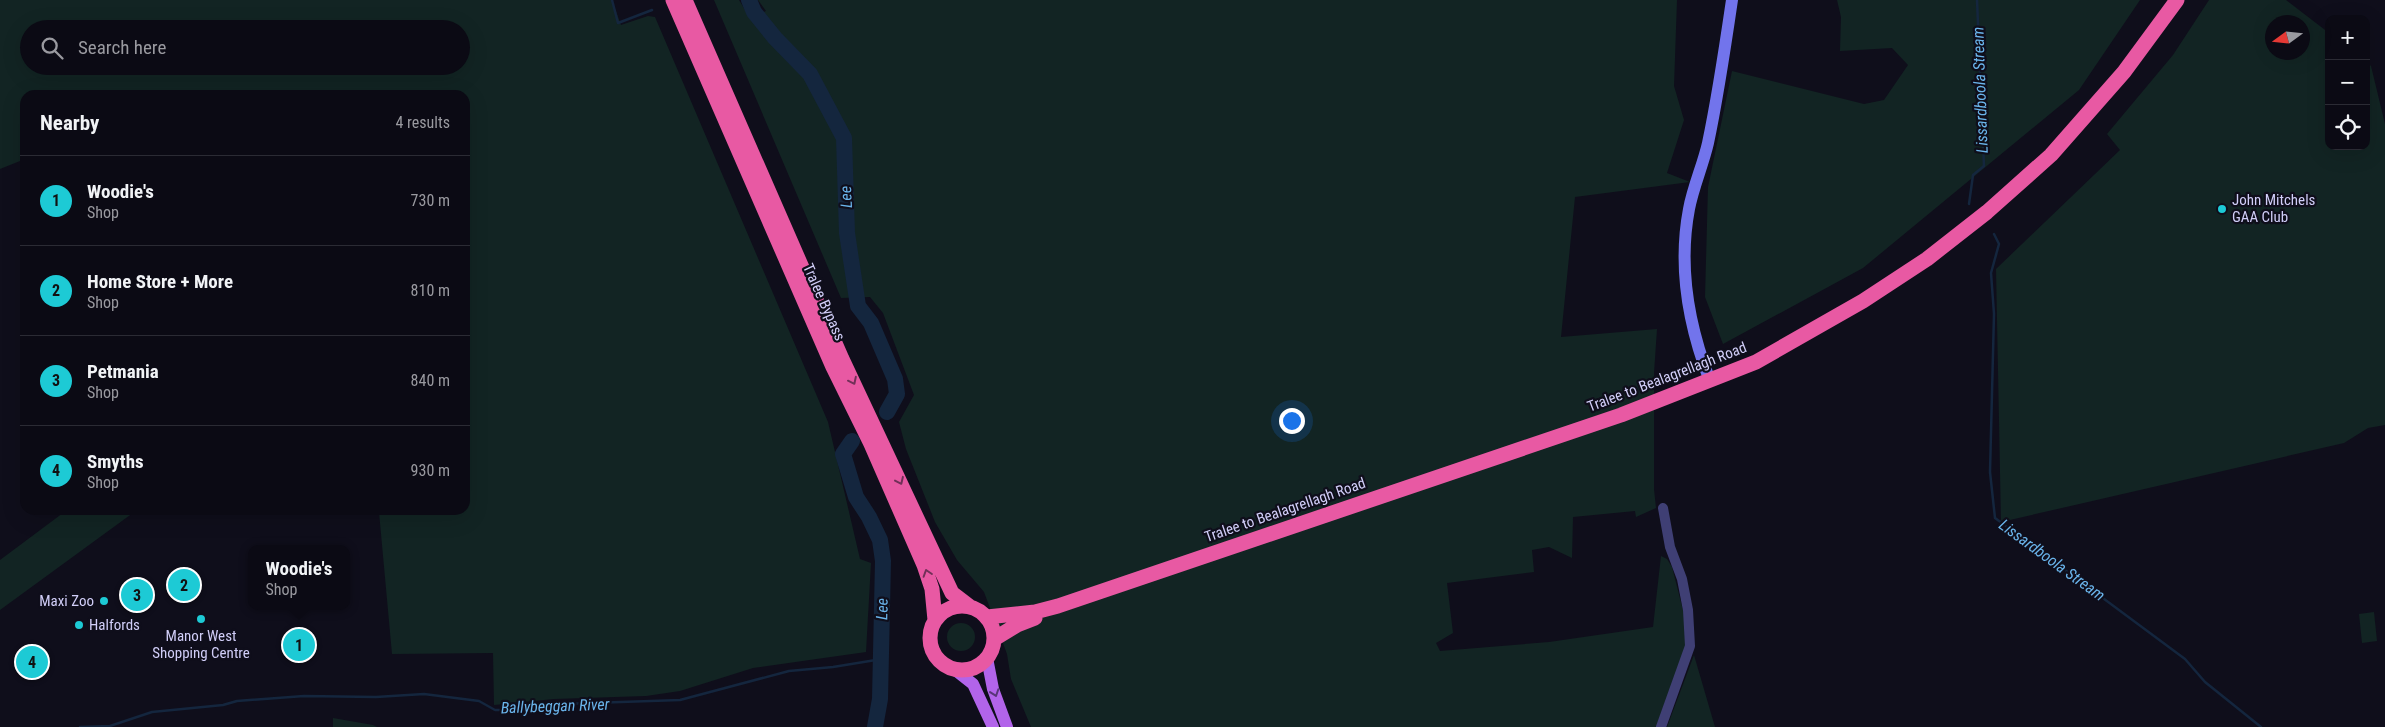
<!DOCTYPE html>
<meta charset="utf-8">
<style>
:root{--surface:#0b0a14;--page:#14131d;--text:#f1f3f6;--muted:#9a9aa0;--line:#2b2b34;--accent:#1dcad5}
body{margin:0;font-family:"Roboto Condensed",sans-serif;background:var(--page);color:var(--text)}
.controls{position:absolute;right:15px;top:15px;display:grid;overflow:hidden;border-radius:10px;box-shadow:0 5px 20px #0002}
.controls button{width:45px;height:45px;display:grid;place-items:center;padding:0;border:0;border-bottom:1px solid var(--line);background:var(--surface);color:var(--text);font:25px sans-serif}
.compass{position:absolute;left:2265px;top:15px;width:45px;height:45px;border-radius:50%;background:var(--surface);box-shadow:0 5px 20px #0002;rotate:255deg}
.you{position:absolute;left:1291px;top:420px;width:18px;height:18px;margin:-12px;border:4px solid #fff;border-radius:50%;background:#1a73e8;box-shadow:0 0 0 8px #1a73e833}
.badge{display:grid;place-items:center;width:32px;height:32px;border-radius:50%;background:var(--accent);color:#111;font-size:16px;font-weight:700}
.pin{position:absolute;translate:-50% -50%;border:2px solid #fff;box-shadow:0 1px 5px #0006}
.popup{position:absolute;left:248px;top:545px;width:102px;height:65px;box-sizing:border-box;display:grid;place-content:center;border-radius:10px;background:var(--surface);filter:drop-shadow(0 1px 4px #0005);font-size:16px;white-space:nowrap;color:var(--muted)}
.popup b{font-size:19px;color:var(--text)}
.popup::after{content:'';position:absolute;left:50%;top:100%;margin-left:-10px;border:10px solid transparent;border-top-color:var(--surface)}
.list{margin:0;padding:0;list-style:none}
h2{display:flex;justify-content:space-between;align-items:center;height:65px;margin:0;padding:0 20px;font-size:21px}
h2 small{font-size:16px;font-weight:400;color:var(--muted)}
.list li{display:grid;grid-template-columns:32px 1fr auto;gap:15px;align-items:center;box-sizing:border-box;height:90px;padding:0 20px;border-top:1px solid var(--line)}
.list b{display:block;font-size:19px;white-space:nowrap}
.list p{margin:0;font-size:16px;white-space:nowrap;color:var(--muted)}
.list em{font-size:16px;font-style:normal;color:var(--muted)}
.icon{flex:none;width:28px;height:28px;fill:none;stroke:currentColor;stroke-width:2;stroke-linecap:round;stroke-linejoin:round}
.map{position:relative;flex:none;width:2385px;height:727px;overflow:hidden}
.search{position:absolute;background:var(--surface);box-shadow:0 5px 20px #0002;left:20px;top:20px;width:450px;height:55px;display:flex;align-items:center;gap:12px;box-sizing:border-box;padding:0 18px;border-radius:28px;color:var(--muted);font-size:19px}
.panel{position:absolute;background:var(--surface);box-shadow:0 5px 20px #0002;left:20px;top:90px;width:450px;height:425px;border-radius:15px}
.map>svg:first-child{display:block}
</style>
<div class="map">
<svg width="2385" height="727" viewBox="0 0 2385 727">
<rect width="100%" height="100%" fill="#0f0e1b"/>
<!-- green -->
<path fill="#122423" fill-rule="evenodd" d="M0,0h612l9,25 27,-9 7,1 173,405 32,137 11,4 -5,89 -113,16 -73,23 -34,5 -92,3 -60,6 -1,-52 -101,1 -13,-142 -46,2v-4h132v-415h-440v64l-25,10zM29,29h432v37h-432z
M714,0h25l11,18 16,-7 -8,-11h919l-3,86 10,34 -17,53 23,9 -115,15 -14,140 96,-8 -3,44v116l2,19 -20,9 -1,-6 -62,6 -1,41 -23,-11 -17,3 2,22 -87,11 6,50 -17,10 4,8 109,-9 104,-15 8,-71 6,3 5,8 13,51v30l-29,79h-625l-20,-48 -4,-25 -23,-62 -27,-32 -22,-38 -29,-73 -7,-27 15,-27 -31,-82 -13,-16 -29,1z
M1837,0h303l-61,90 -216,178 -140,76 -18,-47 3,-110 24,-116 132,33 20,-4 24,-35 -16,-17 -52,3 1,-34z
M2209,0h77l43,33v113h37v-84l5,4 14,58v301l-17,3 -24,15 -343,79 -5,-253 124,-119 -13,-16 66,-79zM2272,22h30v30h-30z
M67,510h70l-137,100v-50z
M2374,612l3,29 -15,2 -3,-29z
M947 637a14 14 0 1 1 28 0a14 14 0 1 1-28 0Z
M1694,655l21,72h-48z
M333,718l40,7 4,2h-44z"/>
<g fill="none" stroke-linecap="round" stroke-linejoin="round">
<!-- stream -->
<path stroke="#14263e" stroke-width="2.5" d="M612,0l6,23 34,-13
M747,0l7,12
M1969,204l4,-29 11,-9 -7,-166
M1994,234l5,10 -8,29 3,41 -4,158 5,46 190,141 20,23 56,45
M80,727l30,-1 42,-14 71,-7 14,-4 67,-5 72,1 48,-3 55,7 16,9h11l56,-6 118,-4 109,-29 44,-4 49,-8"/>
<!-- river -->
<path stroke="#14263e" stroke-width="16" d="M749,0l5,12 21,26 35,36 34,64 3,95 11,73 13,17 24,56 2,15 -10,18
M852,441l-9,13 13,43 13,20 11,23 3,21 -3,138 -5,28"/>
<!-- street -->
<path stroke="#3f3f74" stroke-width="10" d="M1661,727l29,-81 -2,-36 -6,-31 -12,-32 -7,-39"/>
<!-- secondary -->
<path stroke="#7274ec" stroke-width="12" d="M1710,381c-21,-54 -32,-114 -21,-172 4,-22 14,-44 19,-66 10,-47 17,-95 24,-143"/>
<!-- primary -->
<path stroke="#b264ea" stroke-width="12" d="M987,658l6,31 14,38
M954,669l19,15 20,43"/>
<!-- highway -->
<path stroke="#e859a3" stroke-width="15" d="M673,0l160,367 38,77 53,121 8,24 3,31
M685,0l157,359 110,234 17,13
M930 638a32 32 0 1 1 64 0a32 32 0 1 1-64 0Z
M987,617l48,-5 23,-6 563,-191 135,-53 107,-61 64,-42 60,-47 64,-57 73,-83 53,-72
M994,639l23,-14 18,-7"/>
</g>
<!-- one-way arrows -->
<defs><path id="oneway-chevron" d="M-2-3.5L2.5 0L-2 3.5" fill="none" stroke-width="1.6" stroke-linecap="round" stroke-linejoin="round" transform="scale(1.25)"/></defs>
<g stroke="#713058">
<use href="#oneway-chevron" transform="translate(853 381) rotate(64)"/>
<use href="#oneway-chevron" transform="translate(900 481) rotate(65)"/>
<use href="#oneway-chevron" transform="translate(927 573) rotate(-108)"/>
</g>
<use stroke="#583578" href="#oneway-chevron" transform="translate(995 693) rotate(71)"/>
<!-- markers -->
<g fill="#1dcad5" stroke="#0f0e1b" stroke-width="2">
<circle cx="2222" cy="209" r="5"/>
<circle cx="104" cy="601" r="5"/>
<circle cx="201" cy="619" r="5"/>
<circle cx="79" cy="625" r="5"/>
</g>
<g text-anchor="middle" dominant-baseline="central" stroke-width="4.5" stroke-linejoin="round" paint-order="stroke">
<!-- poi labels -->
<g font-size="15" fill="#d1cef8" stroke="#0f0e1b" text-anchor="start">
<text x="2232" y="200">John Mitchels<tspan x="2232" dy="17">GAA Club</tspan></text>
<text x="94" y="601" text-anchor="end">Maxi Zoo</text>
<text x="89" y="625">Halfords</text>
<text x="201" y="636" text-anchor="middle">Manor West<tspan x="201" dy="17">Shopping Centre</tspan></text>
</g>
<!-- street labels -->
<g font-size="15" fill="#d1cef8" stroke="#0f0e1b">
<text transform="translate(824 302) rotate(66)">Tralee Bypass</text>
<text transform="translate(1667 377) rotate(-21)">Tralee to Bealagrellagh Road</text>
<text transform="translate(1285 510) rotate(-19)">Tralee to Bealagrellagh Road</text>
</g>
<!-- water labels -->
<g font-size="16" font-style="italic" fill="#6ab4eb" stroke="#0f0e1b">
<text transform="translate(1980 90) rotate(-92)">Lissardboola Stream</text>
<text transform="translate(846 197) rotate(-92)">Lee</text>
<text transform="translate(2052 560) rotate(36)">Lissardboola Stream</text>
<text transform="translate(882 609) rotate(-89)">Lee</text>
<text transform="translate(555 706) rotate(-2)">Ballybeggan River</text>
</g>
</g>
</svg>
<div class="controls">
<button>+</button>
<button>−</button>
<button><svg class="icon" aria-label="locate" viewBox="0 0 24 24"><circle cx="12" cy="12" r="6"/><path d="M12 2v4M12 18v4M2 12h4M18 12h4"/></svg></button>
</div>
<svg class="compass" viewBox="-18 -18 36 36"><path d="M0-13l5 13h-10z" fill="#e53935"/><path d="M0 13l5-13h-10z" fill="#9a9aa0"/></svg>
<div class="you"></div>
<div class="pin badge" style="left:299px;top:645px">1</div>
<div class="popup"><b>Woodie's</b>Shop</div>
<div class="pin badge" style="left:184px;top:585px">2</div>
<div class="pin badge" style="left:137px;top:595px">3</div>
<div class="pin badge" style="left:32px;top:662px">4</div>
<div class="search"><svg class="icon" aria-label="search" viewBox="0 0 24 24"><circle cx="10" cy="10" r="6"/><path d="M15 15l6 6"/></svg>Search here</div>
<section class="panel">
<h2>Nearby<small>4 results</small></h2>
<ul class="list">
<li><span class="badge">1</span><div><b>Woodie's</b><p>Shop</p></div><em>730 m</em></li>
<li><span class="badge">2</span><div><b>Home Store + More</b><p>Shop</p></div><em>810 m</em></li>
<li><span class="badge">3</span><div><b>Petmania</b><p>Shop</p></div><em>840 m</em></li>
<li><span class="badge">4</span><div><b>Smyths</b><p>Shop</p></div><em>930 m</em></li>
</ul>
</section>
</div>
